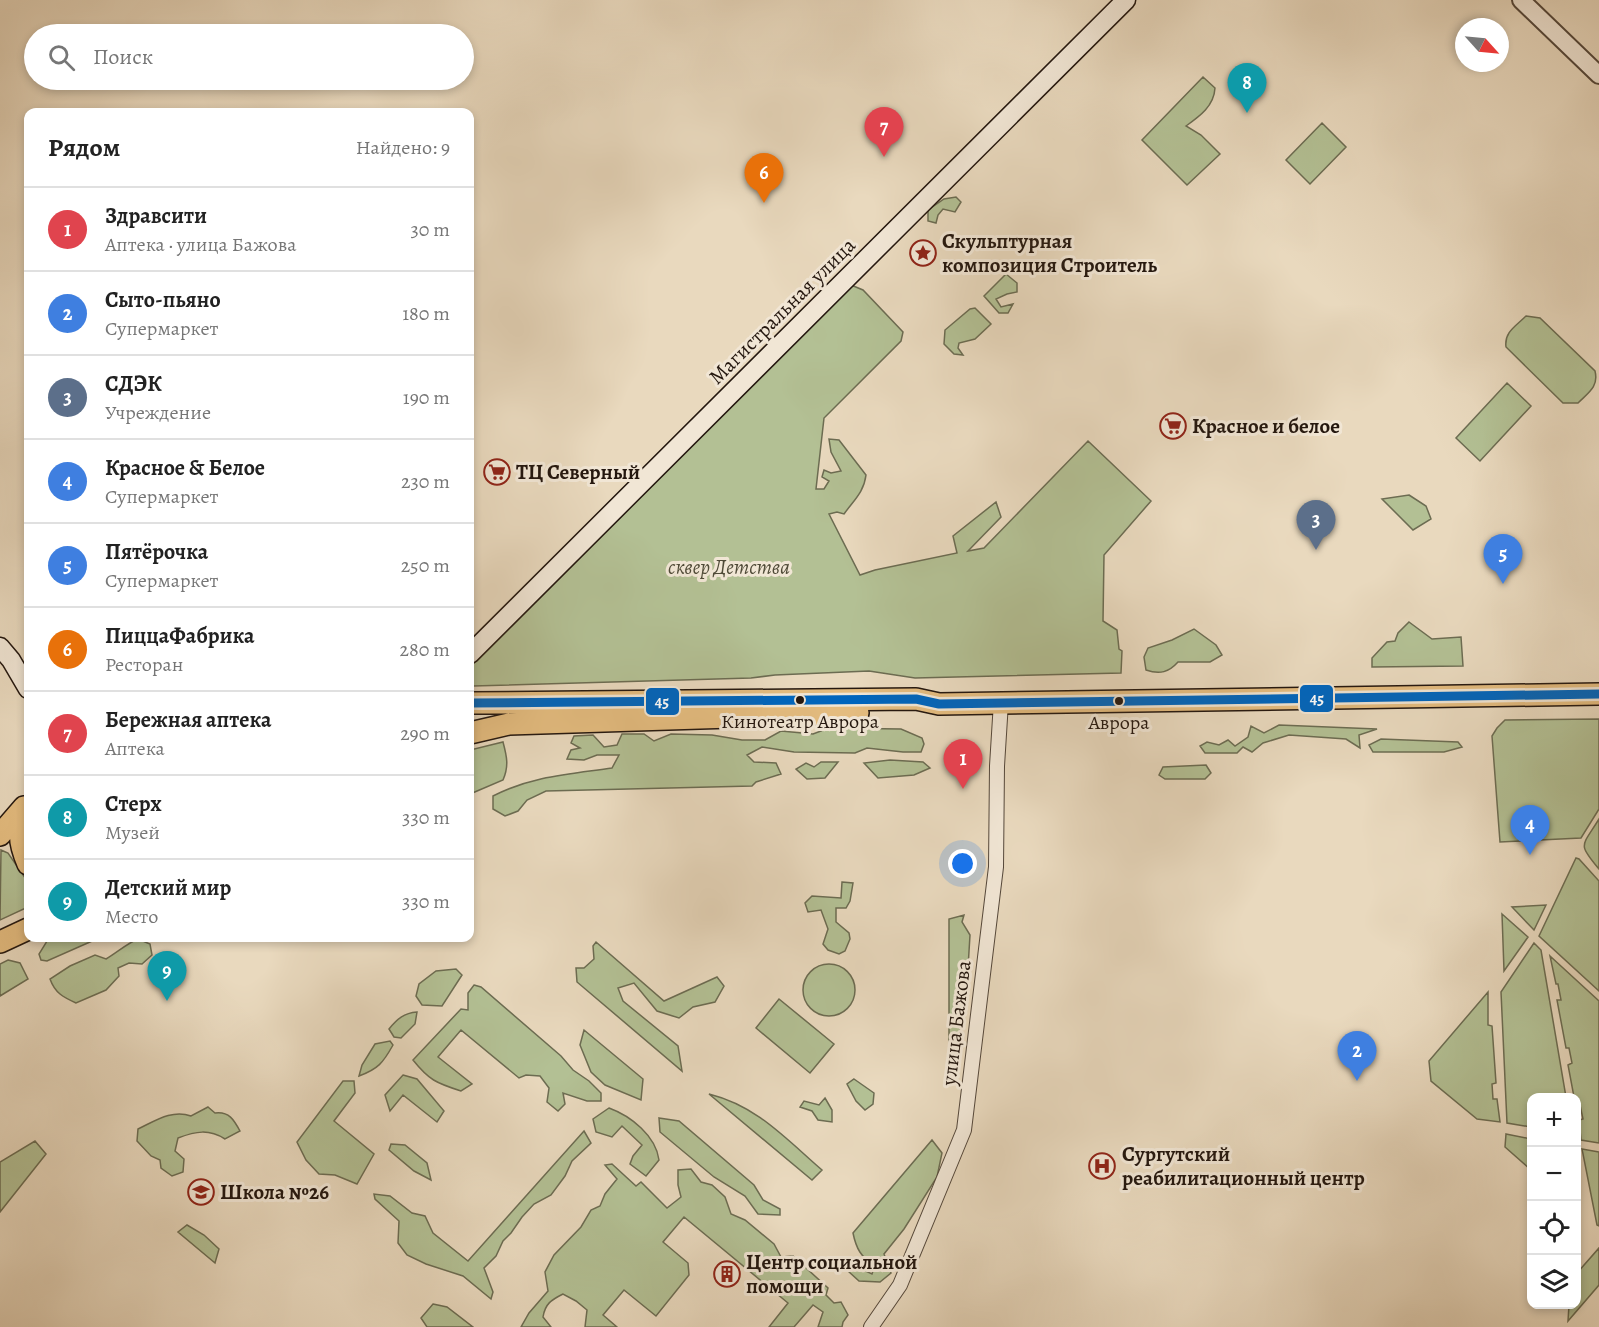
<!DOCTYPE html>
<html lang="ru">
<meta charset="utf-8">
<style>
:root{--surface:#fff;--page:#f2f2f2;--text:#222;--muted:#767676;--line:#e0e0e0;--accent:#db2777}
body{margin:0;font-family:Alegreya,serif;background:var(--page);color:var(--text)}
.controls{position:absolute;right:18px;bottom:18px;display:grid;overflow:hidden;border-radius:12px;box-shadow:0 3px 9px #0003}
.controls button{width:54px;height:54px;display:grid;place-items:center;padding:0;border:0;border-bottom:2px solid var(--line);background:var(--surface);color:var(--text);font:30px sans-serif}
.compass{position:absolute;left:1455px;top:18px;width:54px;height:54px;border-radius:50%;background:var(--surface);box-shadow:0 3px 9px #0003;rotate:117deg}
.you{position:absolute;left:963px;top:864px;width:21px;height:21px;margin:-15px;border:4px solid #fff;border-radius:50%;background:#1a73e8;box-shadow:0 0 0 9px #1a73e833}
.badge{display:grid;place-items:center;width:39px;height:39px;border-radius:50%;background:var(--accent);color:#fff;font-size:20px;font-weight:700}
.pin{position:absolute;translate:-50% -50px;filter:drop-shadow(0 2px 3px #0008)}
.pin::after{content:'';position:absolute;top:32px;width:21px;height:18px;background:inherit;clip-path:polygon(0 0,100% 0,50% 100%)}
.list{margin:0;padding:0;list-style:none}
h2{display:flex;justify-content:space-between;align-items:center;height:78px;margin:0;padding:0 24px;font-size:26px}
h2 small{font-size:20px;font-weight:400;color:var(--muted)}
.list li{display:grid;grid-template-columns:39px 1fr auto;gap:18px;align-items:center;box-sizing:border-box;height:84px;padding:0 24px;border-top:2px solid var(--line)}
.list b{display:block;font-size:22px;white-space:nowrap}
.list p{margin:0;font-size:20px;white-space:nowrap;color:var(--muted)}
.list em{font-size:20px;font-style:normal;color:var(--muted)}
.icon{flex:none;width:33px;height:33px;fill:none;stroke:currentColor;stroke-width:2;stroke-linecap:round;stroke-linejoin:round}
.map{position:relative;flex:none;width:1599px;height:1327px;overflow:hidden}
.search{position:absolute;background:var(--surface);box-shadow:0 3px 9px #0003;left:24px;top:24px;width:450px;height:66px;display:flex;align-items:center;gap:15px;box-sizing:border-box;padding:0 21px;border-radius:33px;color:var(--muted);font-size:22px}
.panel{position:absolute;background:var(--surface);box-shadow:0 3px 9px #0003;left:24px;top:108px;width:450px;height:834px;border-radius:12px}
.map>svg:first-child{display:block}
</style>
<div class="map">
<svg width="1599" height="1327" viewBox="0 0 1599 1327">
<rect width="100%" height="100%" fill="#e9d9be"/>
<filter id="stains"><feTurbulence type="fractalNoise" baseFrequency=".00333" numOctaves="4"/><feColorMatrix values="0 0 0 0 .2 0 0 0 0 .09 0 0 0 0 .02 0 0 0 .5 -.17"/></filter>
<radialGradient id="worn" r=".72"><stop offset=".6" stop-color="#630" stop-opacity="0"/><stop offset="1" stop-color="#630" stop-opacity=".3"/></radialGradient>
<!-- green -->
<path fill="#b3c094" stroke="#6c6c52" stroke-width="1.5" d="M1203,77l12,11c-1,18 -15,28 -29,38l15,9 19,19 -33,31 -45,-45z
M1322,123l24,24 -36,37 -24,-24z
M956,197l5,5 -6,10 -12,-3 -5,6 -2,8 -8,-2v-11l16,-11z
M1006,274l11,9v9l-10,2 -11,5 5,8 12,-3 -5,9h-9l-15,-17z
M851,285l12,5 40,42 -2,9 -77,77 -8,71h8l5,-8 -7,-4 2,-7 7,3 10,-2 -10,-19 -2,-13 10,1 27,35c-2,17 -12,25 -22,39l-7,-2 -8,2 31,61 15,-5 82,-17 -4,-17 43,-34 5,15 -33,34 16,-3 104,-107 63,60 -47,54 -1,66 14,9 2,19 3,2 -1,22 -206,5 -46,-7 -94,4 -24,3 -278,8 -3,-3v-18l20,-23z
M975,308l16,16 -16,15 -16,4 -1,5 5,7 -9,-1 -10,-10 1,-14 25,-21z
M1526,316l14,2 55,53c4,16 -7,22 -17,32h-15l-57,-56c-2,-15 10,-21 20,-31z
M1507,383l24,23 -51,55 -24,-23z
M1409,495l17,11 5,13 -18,11 -31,-31z
M1409,622l23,17 29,-2 2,29 -91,1v-9l15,-16 8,-1 3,-8z
M1194,629l22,16 6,10 -12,7h-32c-9,10 -18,13 -32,8l-2,-13 4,-9 24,-8z
M1599,719v90l-18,29 -81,4 -8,-106 5,-8 8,-8z
M1279,725l98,4 -18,6 1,13 -14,-9 -57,-4 -26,8 -11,9 -9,-5 -6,6h-32l-5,-7 7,-4 12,3 9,-5 7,6 13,-9 3,-11 13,7z
M829,728l72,1 21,9 2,6 -3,8h-18l-36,-4 -12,5 -61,-1 -32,-5 -15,8 7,7 22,1 5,11 -25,8 -4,4 -206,5 -19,9 -9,11 -13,5 -12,-7v-13c39,-20 77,-22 119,-28l7,-13h-22l-13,5 -17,-1 4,-9 9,-2 -9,-5 3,-7 19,-1 11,12 13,-2 5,-11h22l10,7 17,-7 41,1 30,5h23l16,-9 32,3z
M1381,739l77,3 4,5 -18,5h-71l-4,-7z
M503,742c4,15 6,24 0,38l-33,14v-44z
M890,760l33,2 7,6 -16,7 -36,3 -14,-15z
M821,762h17l-13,16 -18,1 -11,-10 10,-6 8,4z
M1206,765l5,8 -6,6h-40l-6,-4 4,-8z
M1599,819v50c-22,-26 -17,-22 0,-50z
M1,850l7,3 20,29v25l-28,13z
M1576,858l3,1 20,22v110l-60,-55z
M842,882l11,1 -3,18 -4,7h-10v14l13,11 1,6 -5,12 -6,3 -11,-4 -5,-6 5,-15 -7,-19 -13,2 -3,-9 7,-7 29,2z
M1546,905l-12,25 -22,-23z
M1502,914l26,23 -24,34z
M964,915l-2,7 8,13 -4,66 -10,51 -7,12v-145z
M55,938h44l-52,23 -6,-1 -2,-6 8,-13z
M138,939l12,5 2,11 -10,9 -13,-1 -11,5 1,8 -13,14 -30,13c-13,-6 -21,-10 -26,-24l20,-13 25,-11 11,4c12,-7 20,-15 32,-20z
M596,942l68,59 53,-24 7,9 -9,16 -22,5 -14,11 -22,-7 -23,-28 -16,5 5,13 55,45 4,25 -105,-89 -1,-14h8l10,-9 -1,-13z
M1534,943l7,7 25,147 -34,1 -1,29 -24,-4 -6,-131z
M1550,956l49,45v142l-18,-3 -2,-20 4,-1 -3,-14 -3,-1 -1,-6 -2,-1 -6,-32 4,-2 -3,-15h-3l-9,-48h4l-3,-16h-2z
M8,960l12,3 8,16 -28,17v-32z
M803 990a26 26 0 1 1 52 0a26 26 0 1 1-52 0Z
M456,969l6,6 -20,31 -20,-1 -6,-9 3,-12 17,-13z
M474,985l7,2 80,69 12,14 16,11 12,12v8h-14l-24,-8 2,11 -7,7 -11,-9 2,-14 -9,-12 -14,-1 -7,3 -58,-48 -23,27 34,27 -11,7c-25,-8 -32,-11 -48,-31l48,-51 7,1v-17z
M1488,992v33l4,1 4,57 -4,1 1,15h4l3,23 -23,-3 -46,-38 -2,-20z
M779,999l55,45 -24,29 -54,-45z
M417,1012l-2,12 -14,14 -7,-1 -5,-8c8,-10 15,-16 28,-17z
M584,1030l59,49 -2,21 -36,-15 -14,-13 -11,-27z
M390,1041l3,4c-10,18 -15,24 -34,31l3,-11 13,-21z
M403,1075l14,4 27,32 -7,11 -34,-27 -13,16 -5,-16z
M854,1079l20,14 -1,11 -8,6 -9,-9 -9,-17z
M343,1081h11l1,12 -21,28 40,33 -17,30 -22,-9 -16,-1 -13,-14 -9,-18z
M709,1094c48,12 76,44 113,76l-10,10z
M825,1098l7,12v12l-14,-2 -6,-9 -12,-4 4,-6 15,4z
M208,1107l7,6c14,-2 19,7 25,18l-15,8c-16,-10 -29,-8 -47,-1l-3,13 9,8 -1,13 -11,4 -11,-8 -1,-8 -9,-4 -14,-15 1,-12c17,-8 34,-20 53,-13z
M609,1108c22,8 47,28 50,52l-13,16 -16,-12 3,-8 9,-11 -20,-19 -10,11 -16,-5 -3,-13z
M659,1118l20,3 75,64 9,15 17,9v6l-22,-1 -13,-18 -31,-19 -54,-45z
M584,1131l7,12 -19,18 -7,15 -14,19 -17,9 -12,13 -11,16 -8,8 -7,15 -12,12 9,24 -2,7 -28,-23 -37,-12 -19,-9 -9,-12 1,-22 -24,-22 -1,-5 16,2 22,17 13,3 8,17 35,28z
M1506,1134l25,5v31l-26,-23z
M932,1140l10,13 -5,24 -33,52 -20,25 7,19 -11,9 -21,-1 -11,-10 9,-4 15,7 3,-9c-14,-7 -19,-17 -22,-32z
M35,1141l11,13 -46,58v-50z
M391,1144l14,1 22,18 4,17 -17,-9 -25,-21z
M1582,1149l17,3v74l-2,-1z
M612,1164l24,22 5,-4 26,26 14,-11 -3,-12v-15l13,-1 10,13 11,3 13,12 6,17 14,6 29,24 7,13 12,-1 35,32 -2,7 8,8 7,-1 7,13 -5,7 -1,5h-24l5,-15 -10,-7 -19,22h-25l19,-24 -104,-86 -21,25 25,21 1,12 -33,41 -32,-26 -21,25 14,12h-32l2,-17 -11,-9 -13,-7c-12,6 -18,10 -20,23l8,10h-30l8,-14 19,-22 -3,-19 9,-17 27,-28 10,-17 9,-4 5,-12 12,-15 -12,-14z
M187,1225l17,10 15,14 -4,14 -37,-31z
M1599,1248v37l-31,36 1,-16 7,-1 1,-31z
M433,1304l14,3 26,20h-46l-6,-9z"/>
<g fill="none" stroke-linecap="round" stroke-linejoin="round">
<!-- minor casing -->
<g stroke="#55483b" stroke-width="16">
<path id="minor" d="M871,1327l29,-42 64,-155 32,-263 1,-101 4,-64"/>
</g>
<!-- tertiary casing -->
<g stroke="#55483b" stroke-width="20">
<path id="tertiary" d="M1521,0l78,75"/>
</g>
<!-- secondary casing -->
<g stroke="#24170f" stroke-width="21">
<path id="secondary" d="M0,647l11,13 17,29
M470,654l656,-654"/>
</g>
<!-- primary casing -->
<g stroke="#24170f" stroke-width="24">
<path id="primary" d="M470,703l446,-4 23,5 660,-10
M470,733l39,-9 349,-11
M28,807c-10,23 -10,34 0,57
M0,835l24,-28
M0,942l28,-13"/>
</g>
<!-- minor -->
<use href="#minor" stroke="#f1e6d5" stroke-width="14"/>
<!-- tertiary -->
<use href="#tertiary" stroke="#f1e6d5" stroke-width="16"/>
<!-- secondary -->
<use href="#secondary" stroke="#f1e6d5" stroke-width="18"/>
<!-- primary -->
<use href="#primary" stroke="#e4bc7f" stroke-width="21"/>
<!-- bus-1 casing -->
<g stroke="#f1e6d5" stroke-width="14">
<path id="bus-1" d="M470,703l446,-4 23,5 660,-10"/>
</g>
<!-- bus-1 -->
<use href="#bus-1" stroke="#0065bd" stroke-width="9"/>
</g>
<!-- icons -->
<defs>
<g id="sight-ring" transform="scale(1.35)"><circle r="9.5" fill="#f1e6d5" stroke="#8f2418" stroke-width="1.5"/><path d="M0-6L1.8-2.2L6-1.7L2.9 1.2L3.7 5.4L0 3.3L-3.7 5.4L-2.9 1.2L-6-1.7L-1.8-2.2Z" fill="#8f2418"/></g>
<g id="supermarket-ring" transform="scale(1.35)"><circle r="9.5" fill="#f1e6d5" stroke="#8f2418" stroke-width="1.5"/><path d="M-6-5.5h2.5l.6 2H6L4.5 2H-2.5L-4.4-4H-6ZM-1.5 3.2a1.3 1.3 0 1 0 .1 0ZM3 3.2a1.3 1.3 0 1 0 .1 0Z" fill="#8f2418"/></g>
<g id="hospital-ring" transform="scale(1.35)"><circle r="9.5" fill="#f1e6d5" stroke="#8f2418" stroke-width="1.5"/><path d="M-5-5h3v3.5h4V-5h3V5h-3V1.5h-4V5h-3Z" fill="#8f2418"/></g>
<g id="school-ring" transform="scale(1.35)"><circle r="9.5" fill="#f1e6d5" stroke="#8f2418" stroke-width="1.5"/><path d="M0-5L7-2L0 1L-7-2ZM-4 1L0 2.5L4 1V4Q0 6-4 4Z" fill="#8f2418"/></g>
<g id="building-ring" transform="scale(1.35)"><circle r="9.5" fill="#f1e6d5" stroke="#8f2418" stroke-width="1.5"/><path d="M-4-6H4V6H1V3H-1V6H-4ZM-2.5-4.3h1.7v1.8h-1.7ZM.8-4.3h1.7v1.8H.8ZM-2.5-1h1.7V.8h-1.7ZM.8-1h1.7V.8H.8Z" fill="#8f2418"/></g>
</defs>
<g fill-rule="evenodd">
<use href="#sight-ring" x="923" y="253"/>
<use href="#supermarket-ring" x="1173" y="426"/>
<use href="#supermarket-ring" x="497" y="472"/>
<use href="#hospital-ring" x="1102" y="1166"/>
<use href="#school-ring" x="201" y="1192"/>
<use href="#building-ring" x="727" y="1274"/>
</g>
<!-- markers -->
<g fill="#24170f" stroke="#f1e6d5" stroke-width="2">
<circle cx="800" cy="700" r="5"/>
<circle cx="1119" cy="701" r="5"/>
</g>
<g text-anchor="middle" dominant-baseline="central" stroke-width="6" stroke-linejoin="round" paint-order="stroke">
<!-- bus labels -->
<g font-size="20" fill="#24170f" stroke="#f1e6d5">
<text x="800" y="721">Кинотеатр Аврора</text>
<text x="1119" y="722">Аврора</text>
</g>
<!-- poi labels -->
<g font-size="21" font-weight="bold" fill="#24170f" stroke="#f1e6d5" text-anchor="start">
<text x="942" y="241">Скульптурная<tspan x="942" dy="24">композиция Строитель</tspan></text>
<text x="1192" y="426">Красное и белое</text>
<text x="516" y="472">ТЦ Северный</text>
<text x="1122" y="1154">Сургутский<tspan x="1122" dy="24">реабилитационный центр</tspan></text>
<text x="220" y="1192">Школа №26</text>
<text x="746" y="1262">Центр социальной<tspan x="746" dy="24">помощи</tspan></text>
</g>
<!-- street labels -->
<g font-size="21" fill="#24170f" stroke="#f1e6d5">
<text transform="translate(782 311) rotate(-45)">Магистральная улица</text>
<text transform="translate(956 1023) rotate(-83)">улица Бажова</text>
</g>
<!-- park labels -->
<g font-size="21" font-style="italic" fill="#4f4a37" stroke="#f1e6d5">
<text x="729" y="567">сквер Детства</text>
</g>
</g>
<g stroke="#f1e6d5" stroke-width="2">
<rect x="1299" y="684" width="35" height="29" rx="6" fill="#0065bd"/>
<rect x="645" y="687" width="35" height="29" rx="6" fill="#0065bd"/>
</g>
<g font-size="16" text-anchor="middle" font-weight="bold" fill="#fff">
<text x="1317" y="704">45</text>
<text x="662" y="707">45</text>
</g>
<rect width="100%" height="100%" filter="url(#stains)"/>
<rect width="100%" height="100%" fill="url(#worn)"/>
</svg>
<div class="controls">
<button>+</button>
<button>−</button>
<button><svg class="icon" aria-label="locate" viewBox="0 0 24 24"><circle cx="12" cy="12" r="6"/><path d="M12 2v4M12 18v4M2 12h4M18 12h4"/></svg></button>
<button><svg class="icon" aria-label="layers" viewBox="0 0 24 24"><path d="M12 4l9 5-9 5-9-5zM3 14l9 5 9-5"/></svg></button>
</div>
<svg class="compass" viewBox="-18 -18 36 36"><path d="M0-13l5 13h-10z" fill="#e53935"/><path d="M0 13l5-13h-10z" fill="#767676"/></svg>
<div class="you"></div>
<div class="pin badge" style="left:963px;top:789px;background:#e0444e">1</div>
<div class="pin badge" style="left:1357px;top:1081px;background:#3f7fe0">2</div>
<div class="pin badge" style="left:1316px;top:550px;background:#5c6f8a">3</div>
<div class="pin badge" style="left:1530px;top:855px;background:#3f7fe0">4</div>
<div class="pin badge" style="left:1503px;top:584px;background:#3f7fe0">5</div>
<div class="pin badge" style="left:764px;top:203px;background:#e8710a">6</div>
<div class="pin badge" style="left:884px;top:157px;background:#e0444e">7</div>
<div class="pin badge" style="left:1247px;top:113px;background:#0f9aa8">8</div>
<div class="pin badge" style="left:167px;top:1001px;background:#0f9aa8">9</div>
<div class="search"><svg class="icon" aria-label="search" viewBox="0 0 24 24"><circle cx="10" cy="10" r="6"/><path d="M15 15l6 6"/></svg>Поиск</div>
<section class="panel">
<h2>Рядом<small>Найдено: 9</small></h2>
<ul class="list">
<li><span class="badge" style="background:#e0444e">1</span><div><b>Здравсити</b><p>Аптека · улица Бажова</p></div><em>30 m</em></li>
<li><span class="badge" style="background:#3f7fe0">2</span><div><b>Сыто-пьяно</b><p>Супермаркет</p></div><em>180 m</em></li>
<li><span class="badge" style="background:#5c6f8a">3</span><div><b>СДЭК</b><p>Учреждение</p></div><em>190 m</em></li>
<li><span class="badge" style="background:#3f7fe0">4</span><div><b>Красное &amp; Белое</b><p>Супермаркет</p></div><em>230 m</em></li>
<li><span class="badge" style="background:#3f7fe0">5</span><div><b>Пятёрочка</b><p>Супермаркет</p></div><em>250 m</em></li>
<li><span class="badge" style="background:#e8710a">6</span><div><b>ПиццаФабрика</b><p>Ресторан</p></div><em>280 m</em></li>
<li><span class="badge" style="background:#e0444e">7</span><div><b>Бережная аптека</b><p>Аптека</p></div><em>290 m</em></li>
<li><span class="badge" style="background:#0f9aa8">8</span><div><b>Стерх</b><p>Музей</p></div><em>330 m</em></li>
<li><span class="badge" style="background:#0f9aa8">9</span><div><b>Детский мир</b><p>Место</p></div><em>330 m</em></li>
</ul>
</section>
</div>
